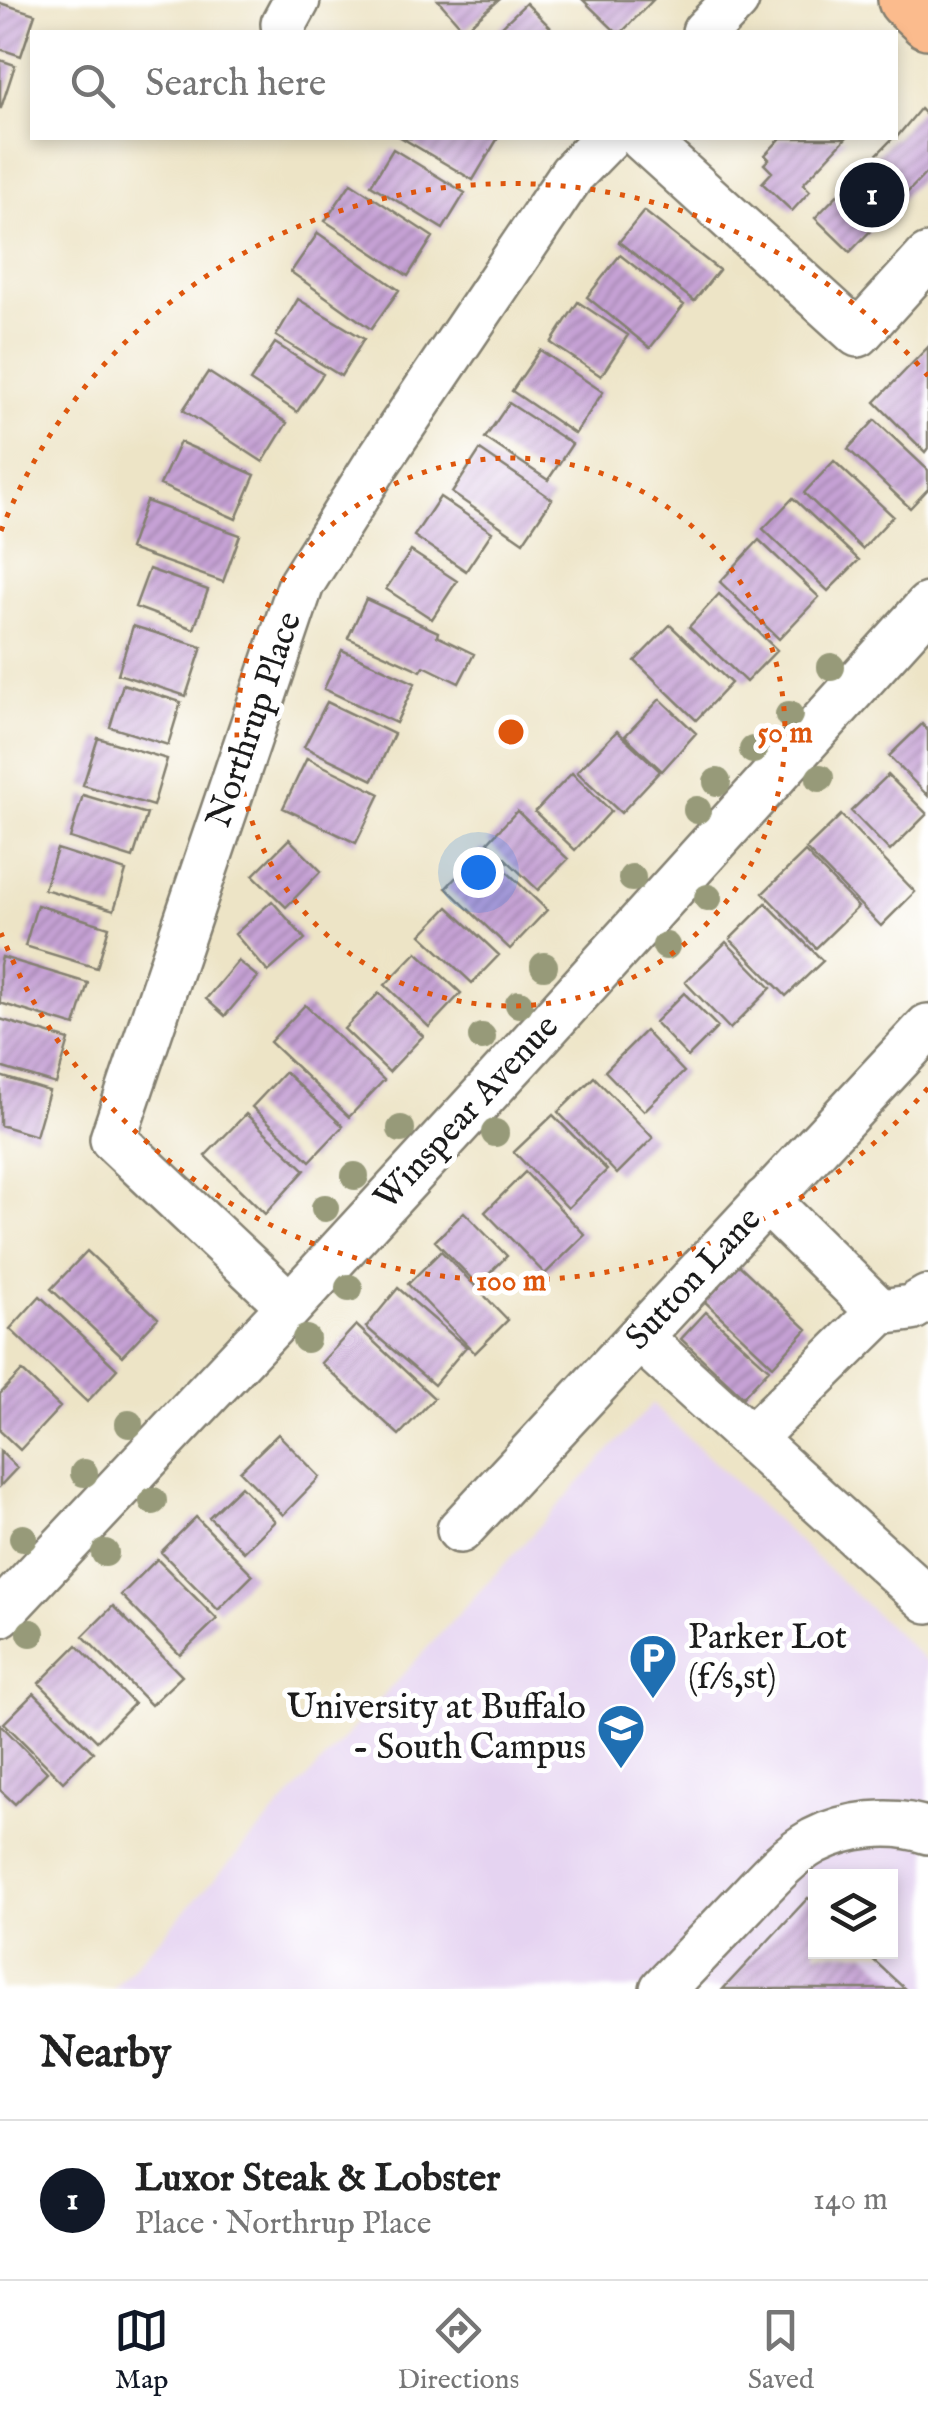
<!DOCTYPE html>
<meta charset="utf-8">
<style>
:root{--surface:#fff;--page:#f2f2f2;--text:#222;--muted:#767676;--line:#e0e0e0;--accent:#111827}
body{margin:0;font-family:"IM FELL English",serif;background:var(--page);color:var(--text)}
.controls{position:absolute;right:30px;bottom:30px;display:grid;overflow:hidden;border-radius:0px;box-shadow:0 5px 15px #0003}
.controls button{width:90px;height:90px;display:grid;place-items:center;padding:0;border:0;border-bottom:2px solid var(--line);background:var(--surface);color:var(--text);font:50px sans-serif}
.you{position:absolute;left:478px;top:872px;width:35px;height:35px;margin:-25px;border:8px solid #fff;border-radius:50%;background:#1a73e8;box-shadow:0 0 0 15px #1a73e833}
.badge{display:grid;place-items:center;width:65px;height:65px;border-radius:50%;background:var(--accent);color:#fff;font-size:32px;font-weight:700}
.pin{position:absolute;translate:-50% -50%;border:5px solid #fff;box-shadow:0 2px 10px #0006}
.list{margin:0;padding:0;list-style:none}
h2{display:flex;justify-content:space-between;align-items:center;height:130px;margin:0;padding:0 40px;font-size:42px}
h2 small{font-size:32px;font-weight:400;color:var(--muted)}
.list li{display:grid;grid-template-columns:65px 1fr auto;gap:30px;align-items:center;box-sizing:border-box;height:160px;padding:0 40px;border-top:2px solid var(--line)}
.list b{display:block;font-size:38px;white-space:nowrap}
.list p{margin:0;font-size:32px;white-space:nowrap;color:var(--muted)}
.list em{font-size:32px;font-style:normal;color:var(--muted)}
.icon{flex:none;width:55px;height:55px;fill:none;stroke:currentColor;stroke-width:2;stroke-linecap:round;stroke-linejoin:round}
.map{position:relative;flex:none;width:928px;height:1989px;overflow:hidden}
.search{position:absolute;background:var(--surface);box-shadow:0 5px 15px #0003;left:30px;right:30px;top:30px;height:110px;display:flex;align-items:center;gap:25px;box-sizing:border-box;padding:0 35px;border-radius:0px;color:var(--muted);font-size:38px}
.sheet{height:290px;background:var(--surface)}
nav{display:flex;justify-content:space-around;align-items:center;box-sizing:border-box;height:140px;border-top:2px solid var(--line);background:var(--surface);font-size:28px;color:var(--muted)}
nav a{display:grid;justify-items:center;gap:5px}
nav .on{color:var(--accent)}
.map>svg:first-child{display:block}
</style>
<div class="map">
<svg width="928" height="1989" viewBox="0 0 928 1989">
<defs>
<pattern id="building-hatch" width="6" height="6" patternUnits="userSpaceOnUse" patternTransform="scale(2.5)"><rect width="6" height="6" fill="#c6a2d5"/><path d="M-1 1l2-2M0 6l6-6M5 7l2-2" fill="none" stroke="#a083ac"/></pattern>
</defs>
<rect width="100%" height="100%" fill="#fff"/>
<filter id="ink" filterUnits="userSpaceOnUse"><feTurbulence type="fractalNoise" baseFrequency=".01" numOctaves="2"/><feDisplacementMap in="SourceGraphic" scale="20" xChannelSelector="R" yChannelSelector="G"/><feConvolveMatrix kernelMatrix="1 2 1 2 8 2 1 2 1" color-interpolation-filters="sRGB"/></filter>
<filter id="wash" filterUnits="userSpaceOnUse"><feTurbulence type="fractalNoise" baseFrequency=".0048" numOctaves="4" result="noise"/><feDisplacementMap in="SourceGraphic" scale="40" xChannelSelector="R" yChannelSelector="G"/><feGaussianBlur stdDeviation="2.25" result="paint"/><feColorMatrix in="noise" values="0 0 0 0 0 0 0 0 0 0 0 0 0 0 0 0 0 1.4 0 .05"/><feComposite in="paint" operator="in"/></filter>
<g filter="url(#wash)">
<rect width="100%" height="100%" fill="#ede4c6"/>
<!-- built -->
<path fill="#e5d3f1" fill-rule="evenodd" d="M652,1404l276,259v326h-815zM816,1876h74v76h-74z"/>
<g id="blocks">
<!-- building -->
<path fill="url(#building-hatch)" d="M438,0h61l-35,30z
M583,0h70l-31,32h-6z
M0,3l35,11 -14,42 -21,-7z
M526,3l29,29h-59z
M0,60l15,5 -14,43h-1z
M920,109l8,8v54l-78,81 -35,-34 78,-80h3z
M402,138h96l-25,42z
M781,138h65l-43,46 7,7 -18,20 -30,-28 10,-11 -8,-8 5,-5 -4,-4z
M393,149l72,44 -22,36 -72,-44z
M351,183l82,54 -25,39 -83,-55z
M644,211l75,59 -25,31 -75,-59z
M318,233l81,57 -28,39 -80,-57z
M620,255l64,50 -34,43 -63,-51z
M298,299l66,40 -23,37 -65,-40z
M578,302l50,33 -27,41 -50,-33z
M275,343l48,31 -26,38 -47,-31z
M928,347v101l-3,4 -50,-50z
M540,350l63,42 -28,42 -63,-43z
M208,372l79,51 -24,39 -80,-52z
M509,403l63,41 -24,36 -63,-42z
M875,420l53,50v19l-18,19 -62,-59z
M180,442l75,33 -19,44 -76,-34z
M480,450l72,49 -29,43 -71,-49z
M834,461l59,55 -31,33 -58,-56z
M440,497l52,35 -26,39 -52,-35z
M793,498l66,62 -31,31 -65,-62z
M146,501l94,34 -17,47 -94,-33z
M759,540l60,57 -40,42 -59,-57z
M411,551l46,30 -25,38 -46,-30z
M149,569l59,21 -14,39 -59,-22z
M719,594l58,56 -31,32 -57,-55z
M366,599l72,33 -1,4 37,18 -15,29 -35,-17 -3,5 -73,-33z
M670,625l61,58 -35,37 -61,-59z
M133,626l69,21 -16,49 -68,-22z
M342,650l73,33 -19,40 -72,-34z
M123,684l58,18 -13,43 -58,-18z
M660,699l36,34 -34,38 -37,-35z
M327,702l67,32 -21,46 -69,-33z
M922,724l6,7v65l-39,-40z
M617,731l43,40 -39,42 -44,-41z
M98,738l69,21 -14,47 -70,-21z
M307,758l73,36 -24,49 -73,-35z
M572,773l39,38 -36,39 -40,-38z
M888,775l39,39 -37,37 -39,-40z
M83,795l64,19 -14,44 -63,-20z
M517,811l51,48 -30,31 -50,-48z
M841,815l74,77 -34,34 -75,-77z
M289,839l32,32 -35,36 -33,-32z
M57,849l69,22 -12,39 -70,-21z
M483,849l64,61 -37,39 -64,-61z
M805,852l53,55 -42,41 -53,-55z
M272,901l33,38 -37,33 -33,-38z
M766,903l57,58 -37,35 -56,-57z
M37,905l72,22 -12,41 -72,-22z
M448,907l51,48 -27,28 -51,-48z
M726,942l45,46 -41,41 -45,-47z
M417,952l44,41 -32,34 -44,-42z
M2,957l86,26 -13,43 -75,-23v-38z
M238,961l20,16 -33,39 -19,-17z
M379,993l44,43 -34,36 -45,-43z
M684,993l34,34 -30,30 -33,-35z
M305,1005l79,75 -35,37 -79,-75z
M0,1019l69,21 -13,44 -56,-17z
M645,1031l39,41 -40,39 -39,-40z
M285,1072l58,54 -33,35 -58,-54z
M0,1076l49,15 -13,45 -36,-11z
M594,1077l59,61 -36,36 -59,-62z
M246,1114l59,56 -40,44 -60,-58z
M553,1115l54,55 -39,38 -54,-56z
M525,1172l60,63 -40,39 -60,-62z
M464,1212l43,44 -29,29 -43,-44z
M87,1251l71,67 -36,38 -71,-67z
M441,1251l67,69 -33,33 -67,-69z
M737,1263l70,66 -34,37 -70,-66z
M398,1288l68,59 -32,38 -68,-58z
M40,1296l77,73 -30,33 -77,-73z
M706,1312l63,57 -26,28 -62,-58z
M356,1325l78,73 -35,37 -78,-72z
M22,1371l38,36 -40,43 -20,-19v-37z
M278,1434l42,43 -37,38 -43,-44z
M0,1451l17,17 -17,18z
M241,1486l34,35 -31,31 -35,-35z
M196,1517l57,58 -35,35 -57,-58z
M157,1559l60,60 -37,36 -59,-60z
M113,1606l69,70 -31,29 -68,-69z
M77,1645l57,59 -37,37 -58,-58z
M34,1693l59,59 -30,30 -59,-59z
M0,1724l47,48 -32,32 -15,-14z
M808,1898l8,6v48h49l40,37h-182z"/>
</g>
</g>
<g filter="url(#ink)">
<use href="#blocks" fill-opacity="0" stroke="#848071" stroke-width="2.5"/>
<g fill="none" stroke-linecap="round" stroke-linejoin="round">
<!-- minor casing -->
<g stroke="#848071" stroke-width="50">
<path id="minor" d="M284,24l13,-24
M705,32l31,-32
M642,138l216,196 70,-77
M766,1200l114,112
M290,1306l-177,-167 188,-555 76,-121 195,-289 35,-36
M640,1338l288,262
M751,1439l129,-127 31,-4 17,-10
M460,1530l468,-503
M0,1614l290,-308 231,-251 407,-449
M663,1989c27,-28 54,-57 81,-85 22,-23 43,-48 70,-63 33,-17 79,-23 114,-10"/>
</g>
<!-- major casing -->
<g stroke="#848071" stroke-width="60">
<path id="major" d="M906,0l22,21"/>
</g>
<!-- minor -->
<use href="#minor" stroke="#fff" stroke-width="45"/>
<!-- major -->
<use href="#major" stroke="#fbbb8d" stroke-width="55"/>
</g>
<!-- trees -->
<g fill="#979a79">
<circle cx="831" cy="667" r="14"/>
<circle cx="789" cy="715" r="14"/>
<circle cx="753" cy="750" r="14"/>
<circle cx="820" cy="778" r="14"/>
<circle cx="717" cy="782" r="14"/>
<circle cx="697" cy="810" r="14"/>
<circle cx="632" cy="878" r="14"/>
<circle cx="708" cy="898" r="14"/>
<circle cx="666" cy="946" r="14"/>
<circle cx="544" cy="966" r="14"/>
<circle cx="519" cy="1004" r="14"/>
<circle cx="482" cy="1037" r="14"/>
<circle cx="401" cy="1129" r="14"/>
<circle cx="495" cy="1133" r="14"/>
<circle cx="355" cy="1176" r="14"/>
<circle cx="325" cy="1208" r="14"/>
<circle cx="349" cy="1288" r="14"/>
<circle cx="306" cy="1339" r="14"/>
<circle cx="129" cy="1424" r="14"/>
<circle cx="84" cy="1473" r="14"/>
<circle cx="153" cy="1501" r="14"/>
<circle cx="23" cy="1538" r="14"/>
<circle cx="105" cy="1553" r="14"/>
<circle cx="31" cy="1633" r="14"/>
</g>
</g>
<!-- distance rings -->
<g fill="none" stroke="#de560d" stroke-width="5" stroke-dasharray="5 10">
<circle cx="511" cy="732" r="274"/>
<path d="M928 1088A548 548 0 0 1 1 933M1 531A548 548 0 0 1 928 376"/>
</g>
<!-- icons -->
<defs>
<g id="parking-pin" transform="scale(2.5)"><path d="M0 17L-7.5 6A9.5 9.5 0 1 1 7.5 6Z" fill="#1f6fb2" stroke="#fff"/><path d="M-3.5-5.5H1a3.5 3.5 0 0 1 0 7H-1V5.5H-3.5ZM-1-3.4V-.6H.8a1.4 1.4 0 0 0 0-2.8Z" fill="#fff"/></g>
<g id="university-pin" transform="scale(2.5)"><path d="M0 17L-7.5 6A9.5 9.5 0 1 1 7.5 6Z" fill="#1f6fb2" stroke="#fff"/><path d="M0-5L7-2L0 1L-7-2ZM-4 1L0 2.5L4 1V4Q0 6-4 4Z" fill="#fff"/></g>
</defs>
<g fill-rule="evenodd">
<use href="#parking-pin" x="653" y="1658"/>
<use href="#university-pin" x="621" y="1728"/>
</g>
<g text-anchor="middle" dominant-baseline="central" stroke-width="10" stroke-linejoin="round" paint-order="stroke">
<!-- street labels -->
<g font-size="35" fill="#1c1c1c" stroke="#fff">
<text transform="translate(255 720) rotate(-71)">Northrup Place</text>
<text transform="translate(467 1113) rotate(-47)">Winspear Avenue</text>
<text transform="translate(694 1279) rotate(-47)">Sutton Lane</text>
</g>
<!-- poi labels -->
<g font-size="35" fill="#1c1c1c" stroke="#fff" text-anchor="start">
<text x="688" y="1638">Parker Lot<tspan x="688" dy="40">(f/s,st)</tspan></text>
<text x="586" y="1708" text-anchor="end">University at Buffalo<tspan x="586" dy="40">- South Campus</tspan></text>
</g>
</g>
<circle cx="511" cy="732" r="15" fill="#de560d" stroke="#fff" stroke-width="5"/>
<g font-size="30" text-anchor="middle" font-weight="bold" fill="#de560d" stroke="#fff" stroke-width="10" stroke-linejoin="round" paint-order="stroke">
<text x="785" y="742">50 m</text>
<text x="511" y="1290">100 m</text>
</g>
</svg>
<div class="controls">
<button><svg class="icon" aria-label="layers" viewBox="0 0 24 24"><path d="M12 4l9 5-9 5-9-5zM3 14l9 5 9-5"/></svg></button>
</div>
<div class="you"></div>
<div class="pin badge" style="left:872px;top:195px">1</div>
<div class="search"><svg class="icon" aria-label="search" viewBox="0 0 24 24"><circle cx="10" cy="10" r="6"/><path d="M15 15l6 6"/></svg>Search here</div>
</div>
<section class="sheet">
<h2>Nearby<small></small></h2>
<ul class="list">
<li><span class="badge">1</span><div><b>Luxor Steak &amp; Lobster</b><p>Place · Northrup Place</p></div><em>140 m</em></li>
</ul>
</section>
<nav>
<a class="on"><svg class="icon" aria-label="map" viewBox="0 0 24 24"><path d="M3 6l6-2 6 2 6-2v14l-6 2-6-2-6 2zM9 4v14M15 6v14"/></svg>Map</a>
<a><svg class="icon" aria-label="directions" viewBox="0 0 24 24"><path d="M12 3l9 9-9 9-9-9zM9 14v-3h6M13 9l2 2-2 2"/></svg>Directions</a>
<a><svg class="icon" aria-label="saved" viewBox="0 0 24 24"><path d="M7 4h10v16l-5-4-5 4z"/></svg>Saved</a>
</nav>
